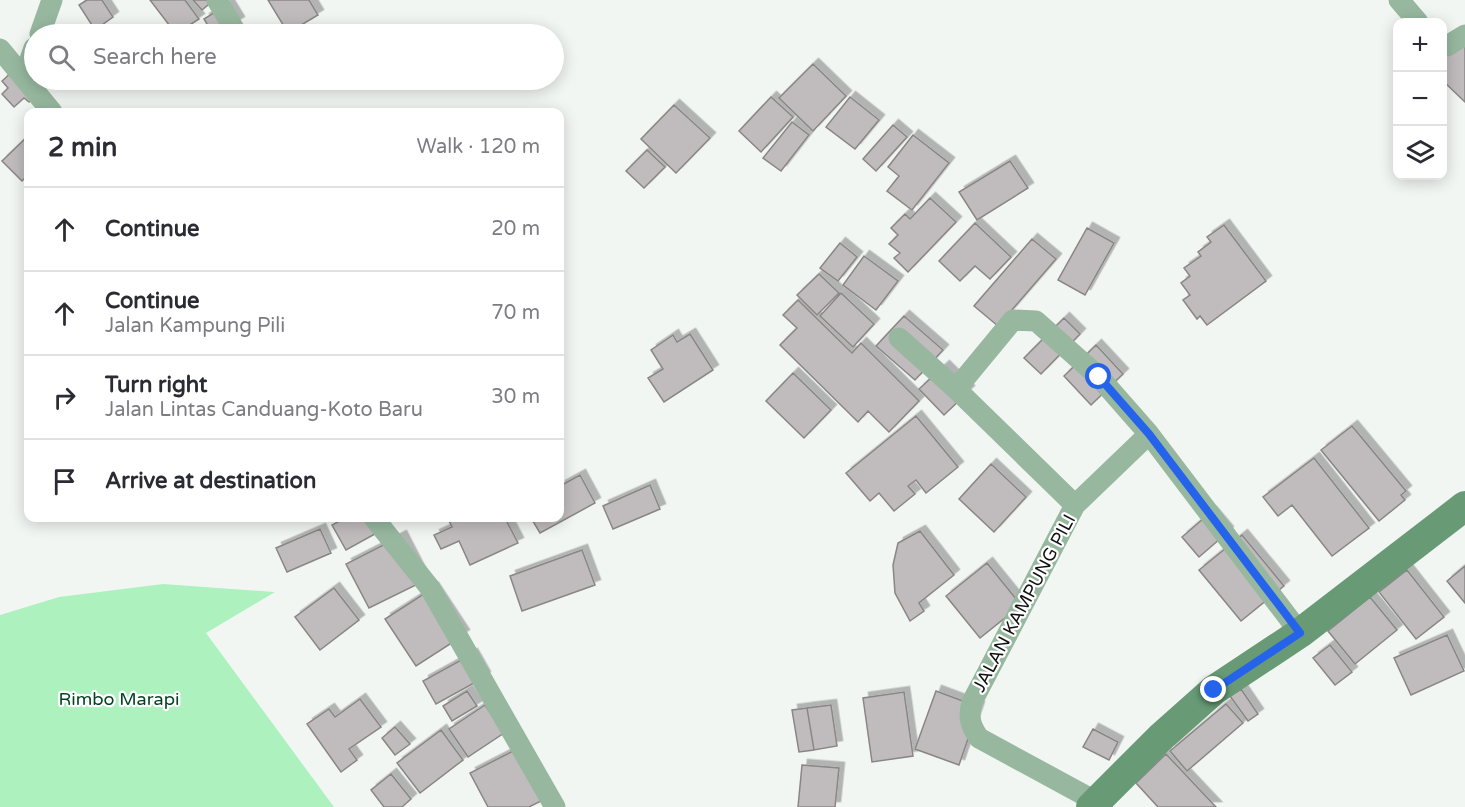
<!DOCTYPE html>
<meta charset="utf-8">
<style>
:root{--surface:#fff;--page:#f7f7f7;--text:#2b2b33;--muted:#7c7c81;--line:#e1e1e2}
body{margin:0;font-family:"Varela Round",sans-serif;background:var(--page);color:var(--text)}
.controls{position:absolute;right:18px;top:18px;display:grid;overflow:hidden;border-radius:12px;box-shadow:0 3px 15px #0003}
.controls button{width:54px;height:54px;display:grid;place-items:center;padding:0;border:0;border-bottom:2px solid var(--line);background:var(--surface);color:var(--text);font:30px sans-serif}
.stop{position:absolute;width:18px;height:18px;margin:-14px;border:4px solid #2563eb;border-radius:50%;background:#fff}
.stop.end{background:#2563eb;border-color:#fff;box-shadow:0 2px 6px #0008}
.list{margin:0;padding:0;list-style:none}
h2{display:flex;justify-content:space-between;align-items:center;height:78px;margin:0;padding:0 24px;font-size:26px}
h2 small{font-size:20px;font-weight:400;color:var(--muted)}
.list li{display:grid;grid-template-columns:39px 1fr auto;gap:18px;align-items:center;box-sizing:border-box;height:84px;padding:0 24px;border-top:2px solid var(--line)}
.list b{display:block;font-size:22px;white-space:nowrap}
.list p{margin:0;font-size:20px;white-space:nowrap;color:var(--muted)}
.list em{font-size:20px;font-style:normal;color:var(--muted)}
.icon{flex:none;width:33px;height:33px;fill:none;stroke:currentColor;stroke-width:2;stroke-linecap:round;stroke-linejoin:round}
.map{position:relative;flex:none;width:1465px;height:807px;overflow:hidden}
.search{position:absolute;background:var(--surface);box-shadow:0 3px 15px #0003;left:24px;top:24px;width:540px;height:66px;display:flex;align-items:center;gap:15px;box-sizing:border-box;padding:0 21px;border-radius:33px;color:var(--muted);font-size:22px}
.panel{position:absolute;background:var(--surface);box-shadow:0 3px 15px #0003;left:24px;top:108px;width:540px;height:414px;border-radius:12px}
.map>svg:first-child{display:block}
</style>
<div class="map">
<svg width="1465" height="807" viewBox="0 0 1465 807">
<defs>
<filter id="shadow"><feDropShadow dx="5.5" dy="-5.5" stdDeviation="0" flood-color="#0004"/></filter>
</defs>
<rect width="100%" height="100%" fill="#f2f6f3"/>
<!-- green -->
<path fill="#adf1bf" d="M163,584l112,8 -69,41 128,174h-334v-192l59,-18z"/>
<!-- building -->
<path fill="#c0bbbc" stroke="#8a8686" stroke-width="1.5" filter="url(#shadow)" d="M87,0h15l11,17 -18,13 -16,-25z
M150,0h35l14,19 -23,15z
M193,0h21l-12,10z
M268,0h41l9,15 -30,18z
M228,4l11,18 -20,12h-6l-9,-15z
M1465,38v64l-23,-22v-29z
M22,63l23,25 -16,14 -5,-4 -10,9 -12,-13 6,-6 -6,-7z
M813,64l33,32 -33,35 -34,-33z
M771,97l22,20 -32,35 -22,-21z
M850,97l29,23 -24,29 -29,-22z
M674,105l36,33 -34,35 -35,-34z
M792,122l17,13 -28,36 -18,-13z
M893,125l14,12 -31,34 -13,-12z
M913,135l36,28 -37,47 -25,-19 12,-15 -11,-9z
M28,136v39l-6,6 -20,-20z
M647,150l18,17 -21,21 -18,-17z
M1010,161l18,27 -51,32 -18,-28z
M930,198l26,24 -48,50 -14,-14 6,-5 -11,-9 9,-9 -7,-7 14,-14 5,5z
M975,223l36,34 -21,22 -15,-13 -15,15 -21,-20z
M1224,225l42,56 -59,44 -7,-9 -3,3 -14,-19 7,-5 -9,-12 9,-7 -6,-8 17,-12 -3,-4 13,-10 -4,-5z
M1087,228l27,15 -29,52 -27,-15z
M1032,239l24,20 -58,67 -24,-20z
M840,243l17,14 -19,24 -18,-13z
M864,256l34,25 -22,29 -33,-25z
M819,274l20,19 -22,22 -20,-20z
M841,293l33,31 -21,23 -33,-31z
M798,300l54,53 9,-10 58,58 -30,31 -21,-21 -10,11 -78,-77 17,-17 -14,-13z
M904,316l39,34 -28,30 -39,-34z
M1064,318l16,16 -39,40 -17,-16z
M690,334l23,36 -49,32 -16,-24 15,-9 -12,-19 22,-15 4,7z
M1096,345l27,29 -32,31 -27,-29z
M944,366l25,25 -25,24 -25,-26z
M793,373l38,37 -27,28 -38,-37z
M916,416l42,51 -32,26 -10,-13 -8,6 7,8 -21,17 -15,-18 -9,8 -24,-28z
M1352,426l54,65 -5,4 4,5 -26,21 -58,-71z
M1314,458l55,70 -37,28 -40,-51 -14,11 -15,-19z
M991,464l35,33 -32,35 -35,-33z
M580,475l15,28 -55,30 -9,-15h29v-32z
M650,485l10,24 -47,20 -10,-23z
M1211,512l17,20 -29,25 -17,-20z
M345,518h32l7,11 -38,21 -14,-25z
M458,518h47l13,25 -48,22 -11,-24 -18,8 -7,-14 18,-8 -3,-6z
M320,529l11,24 -44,19 -11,-24z
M920,531l34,44 -35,28 5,8 -14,10 -15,-28 -2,-28 5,-22z
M1242,535l42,51 -43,35 -42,-51z
M401,536l23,45 -55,27 -23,-44z
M582,550l13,35 -73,26 -12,-35z
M987,563l34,42 -41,33 -34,-42z
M1465,566v37l-18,-22z
M1407,570l37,47 -28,22 -37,-47z
M334,588l25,32 -39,30 -25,-33z
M433,588l31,47 -48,31 -31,-47z
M1370,597l27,33 -42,34 -27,-33z
M1447,635l17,36 -53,24 -17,-37z
M1330,645l22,27 -17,13 -22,-27z
M472,654l13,23 -49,27 -13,-23z
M1241,689l17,25 -10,7 -18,-25z
M467,691l10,15 -25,15 -9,-15z
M936,691l43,16 -20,58 -44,-16z
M904,692l9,64 -41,6 -9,-64z
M360,699l21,28 -32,22 8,11 -16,12 -34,-48 22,-15 6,8z
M1226,704l17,19 -56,48 -17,-20z
M485,705l19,28 -36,24 -19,-28z
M831,705l6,41 -23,4 -7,-42z
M807,708l7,42 -15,2 -7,-42z
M395,727l15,17 -15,11 -13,-17z
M1093,729l25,13 -9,18 -26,-13z
M441,730l22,30 -43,33 -23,-30z
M521,747l26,51 -18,9h-41l-18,-34z
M1166,754l50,53h-58l-22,-24z
M802,765l37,3 -4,39h-37z
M391,774l20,25 -9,8h-18l-13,-17z"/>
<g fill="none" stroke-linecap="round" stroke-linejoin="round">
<!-- minor -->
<path stroke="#97b89f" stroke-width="21" d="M217,0l20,34
M1399,0l19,22
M40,34l12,-34
M1442,45l5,1 18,-11
M0,49l52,63
M24,77l10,-29
M899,338l57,51 119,116
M956,389l57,-69 23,1 63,56 50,57 151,199
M374,518l56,70 125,219
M1095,801l-116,-63c-9,-13 -11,-21 -7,-36l103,-197 74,-71"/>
<!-- secondary -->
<path stroke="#689a76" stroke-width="30" d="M1091,807l69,-69 54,-48 86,-57 165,-127"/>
</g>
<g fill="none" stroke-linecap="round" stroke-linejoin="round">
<!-- route -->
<path stroke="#2563eb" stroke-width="8" d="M1099,377l50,57 151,199 -86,57"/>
</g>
<g text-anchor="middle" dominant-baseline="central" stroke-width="4.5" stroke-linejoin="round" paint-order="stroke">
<!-- street labels -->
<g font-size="18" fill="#101110" stroke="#fff">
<text transform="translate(1024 603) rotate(-62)">JALAN KAMPUNG PILI</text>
</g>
<!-- park labels -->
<g font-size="18" fill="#044421" stroke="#fff">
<text x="119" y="699">Rimbo Marapi</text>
</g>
</g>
</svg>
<div class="controls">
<button>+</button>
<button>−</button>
<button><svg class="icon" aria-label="layers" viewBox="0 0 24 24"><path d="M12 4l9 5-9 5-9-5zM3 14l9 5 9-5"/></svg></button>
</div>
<div class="stop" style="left:1099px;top:377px"></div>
<div class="stop end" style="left:1214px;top:690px"></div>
<div class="search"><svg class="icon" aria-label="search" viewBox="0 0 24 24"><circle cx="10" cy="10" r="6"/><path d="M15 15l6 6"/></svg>Search here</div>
<section class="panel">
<h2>2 min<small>Walk · 120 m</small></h2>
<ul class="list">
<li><svg class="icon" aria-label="ahead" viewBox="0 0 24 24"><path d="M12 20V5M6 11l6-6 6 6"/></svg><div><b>Continue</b></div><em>20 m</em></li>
<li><svg class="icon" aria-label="ahead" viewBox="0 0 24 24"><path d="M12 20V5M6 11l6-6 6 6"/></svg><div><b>Continue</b><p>Jalan Kampung Pili</p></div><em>70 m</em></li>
<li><svg class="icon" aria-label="right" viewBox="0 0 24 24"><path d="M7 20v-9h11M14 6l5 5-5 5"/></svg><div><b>Turn right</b><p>Jalan Lintas Canduang-Koto Baru</p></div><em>30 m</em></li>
<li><svg class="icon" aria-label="arrive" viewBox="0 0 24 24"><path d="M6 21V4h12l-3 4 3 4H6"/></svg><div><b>Arrive at destination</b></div></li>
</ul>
</section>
</div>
